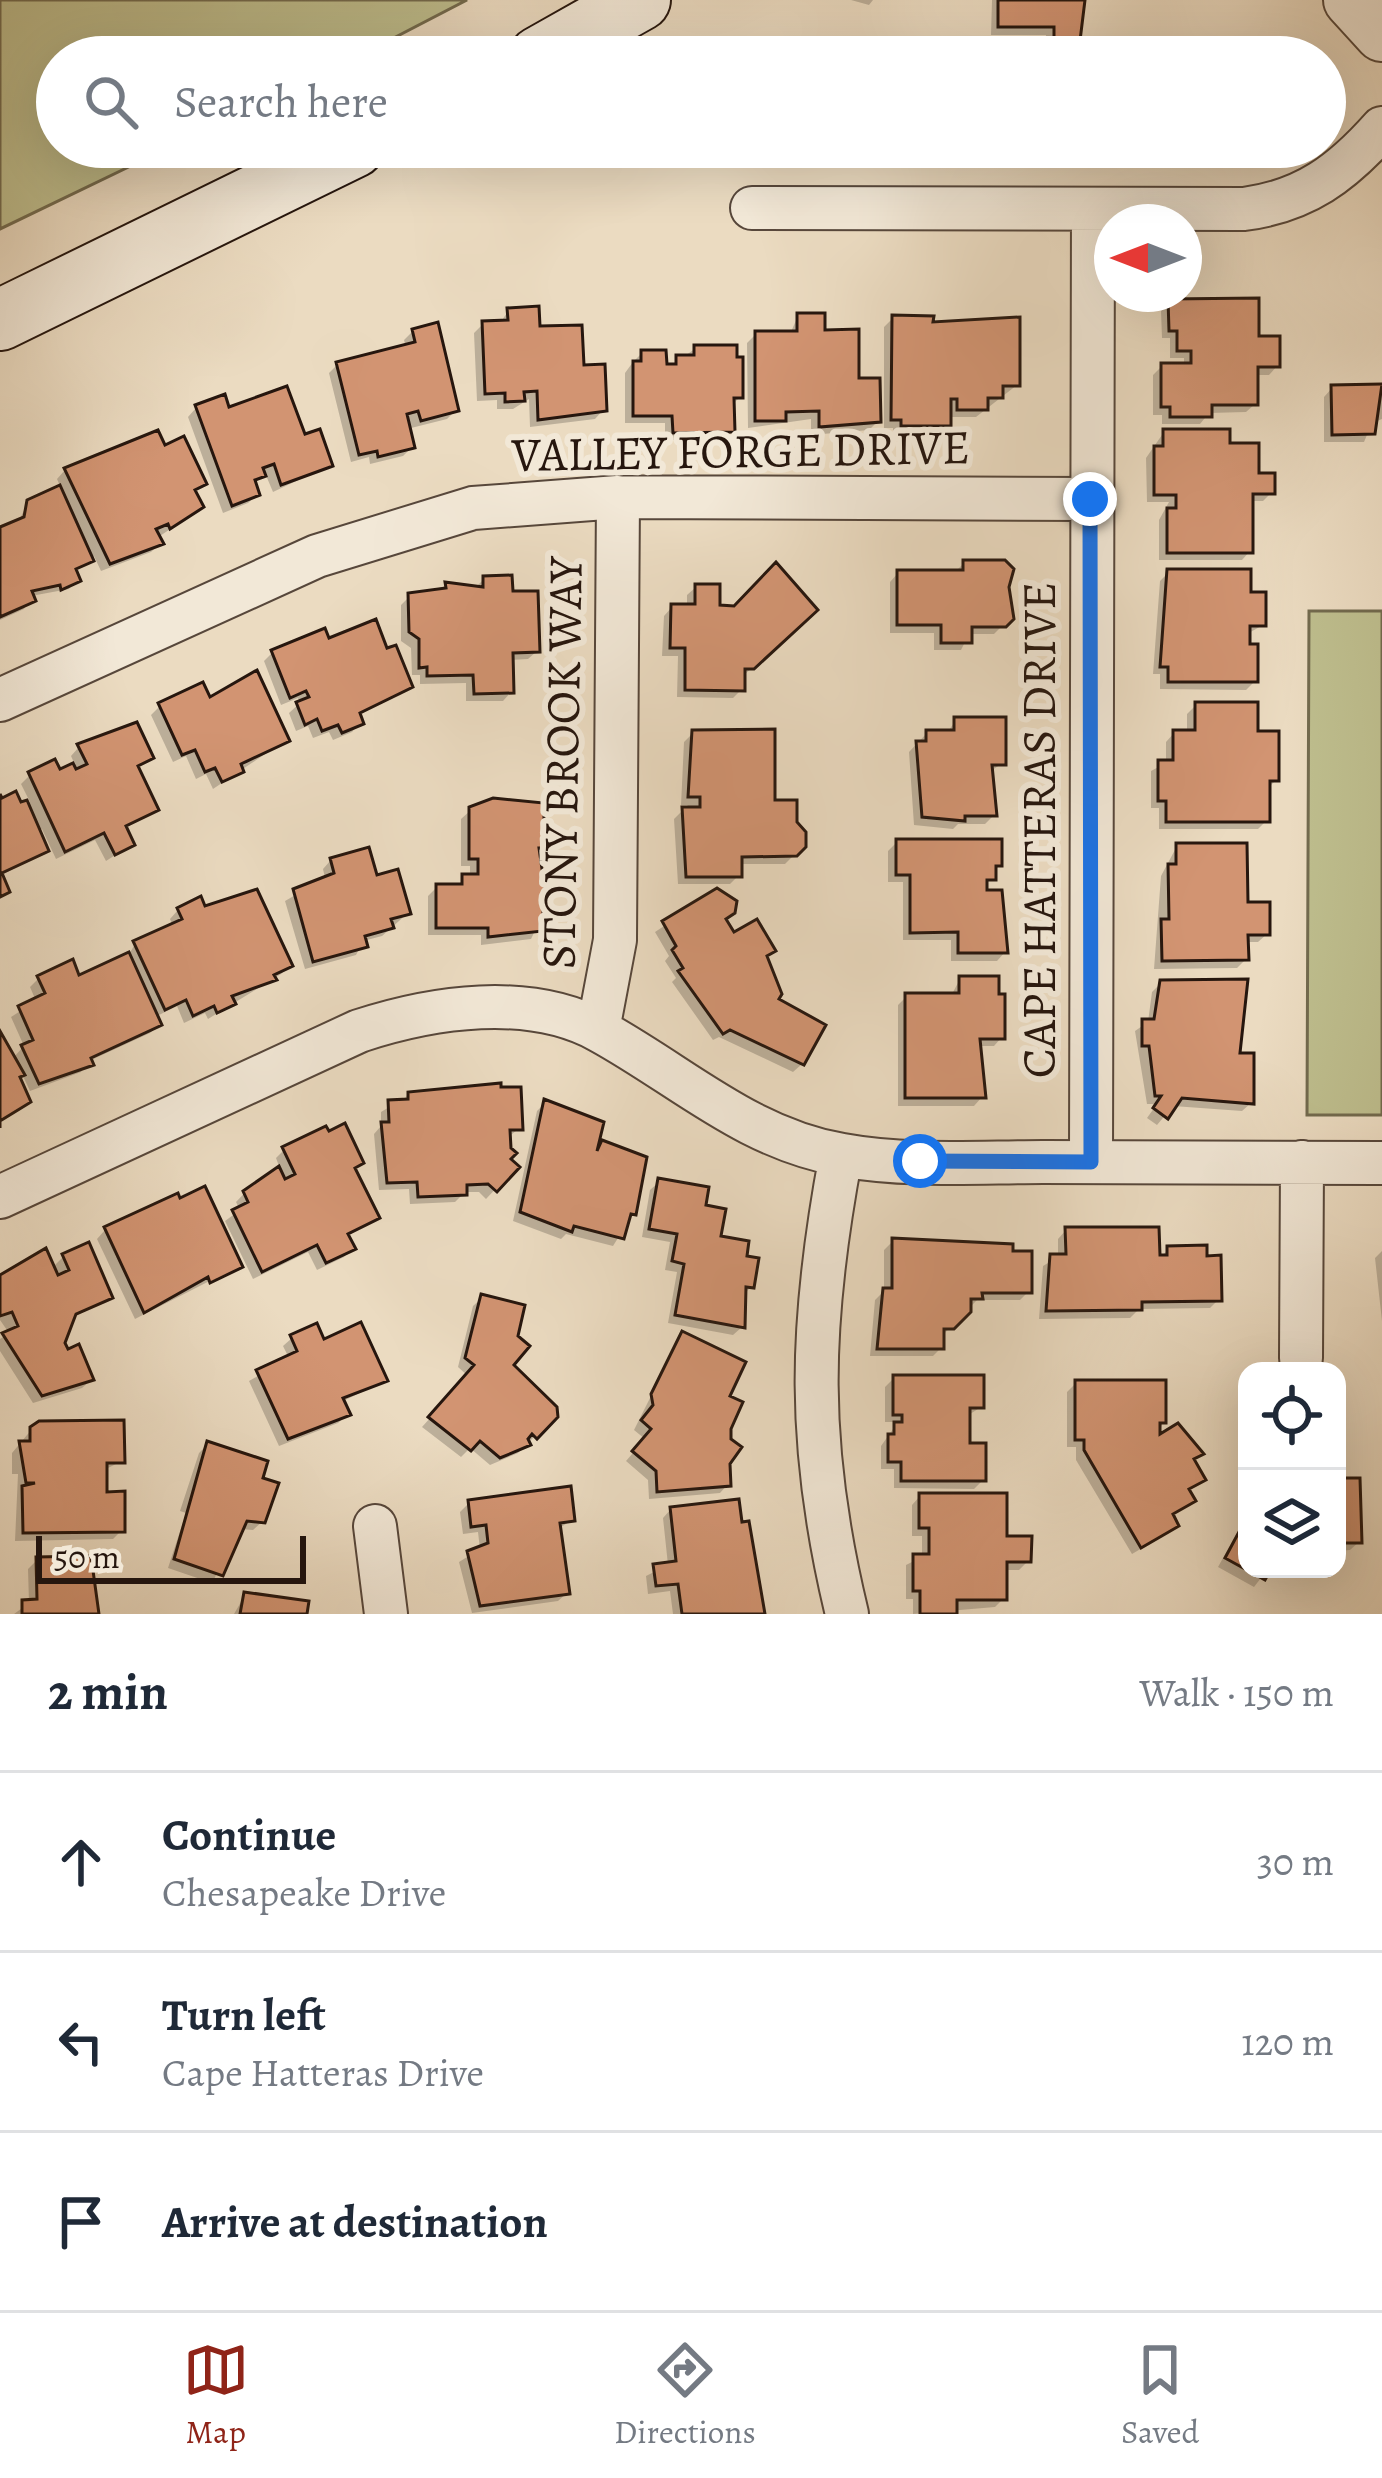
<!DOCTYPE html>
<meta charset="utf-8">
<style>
:root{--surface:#fff;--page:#f2f2f3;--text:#1f2937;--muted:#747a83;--line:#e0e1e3;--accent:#8f2418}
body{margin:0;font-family:Alegreya,serif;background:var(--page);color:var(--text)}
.controls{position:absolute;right:36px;bottom:36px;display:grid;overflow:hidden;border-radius:24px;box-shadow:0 12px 48px #0002}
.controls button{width:108px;height:108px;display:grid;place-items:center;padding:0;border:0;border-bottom:3px solid var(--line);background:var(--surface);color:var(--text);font:60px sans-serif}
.compass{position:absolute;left:1094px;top:204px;width:108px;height:108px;border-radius:50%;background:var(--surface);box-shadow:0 12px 48px #0002;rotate:270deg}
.scale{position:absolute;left:36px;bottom:30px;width:270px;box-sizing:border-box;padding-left:12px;border:6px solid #26160e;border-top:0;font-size:33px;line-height:42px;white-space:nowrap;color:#26160e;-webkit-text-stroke:9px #f2e8d7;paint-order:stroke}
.stop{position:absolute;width:36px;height:36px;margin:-27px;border:9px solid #1a73e8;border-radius:50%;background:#fff}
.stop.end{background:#1a73e8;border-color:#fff;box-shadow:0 3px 12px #0008}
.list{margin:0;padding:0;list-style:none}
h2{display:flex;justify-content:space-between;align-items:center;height:156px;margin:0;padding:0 48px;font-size:51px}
h2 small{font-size:39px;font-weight:400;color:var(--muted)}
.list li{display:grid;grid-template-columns:78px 1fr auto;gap:36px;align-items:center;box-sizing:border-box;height:180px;padding:0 48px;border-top:3px solid var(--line)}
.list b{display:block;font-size:45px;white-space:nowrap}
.list p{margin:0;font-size:39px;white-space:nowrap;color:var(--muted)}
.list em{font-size:39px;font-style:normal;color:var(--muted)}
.icon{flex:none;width:66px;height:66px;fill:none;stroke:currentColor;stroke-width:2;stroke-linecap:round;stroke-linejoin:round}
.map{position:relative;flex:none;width:1382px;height:1614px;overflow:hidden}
.search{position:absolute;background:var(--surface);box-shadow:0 12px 48px #0002;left:36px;right:36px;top:36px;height:132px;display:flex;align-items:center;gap:30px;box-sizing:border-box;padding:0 42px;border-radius:66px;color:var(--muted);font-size:45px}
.sheet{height:696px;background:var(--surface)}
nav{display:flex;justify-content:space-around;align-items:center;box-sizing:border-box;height:168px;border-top:3px solid var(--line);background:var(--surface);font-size:33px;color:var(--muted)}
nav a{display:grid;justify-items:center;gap:6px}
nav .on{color:var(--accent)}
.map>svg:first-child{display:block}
</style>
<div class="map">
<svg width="1382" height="1614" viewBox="0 0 1382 1614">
<rect width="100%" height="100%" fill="#ebdbc1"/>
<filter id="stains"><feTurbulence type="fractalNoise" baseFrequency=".00167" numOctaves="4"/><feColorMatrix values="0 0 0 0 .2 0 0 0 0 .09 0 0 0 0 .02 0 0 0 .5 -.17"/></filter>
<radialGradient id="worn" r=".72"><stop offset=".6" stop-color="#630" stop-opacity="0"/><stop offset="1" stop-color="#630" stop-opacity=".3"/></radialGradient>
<!-- green -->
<path fill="#bebe8e" stroke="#726a4e" stroke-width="3" d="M0,0h467l-110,57h-300v90h113l-170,82z
M1309,611h73v504h-75z"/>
<!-- shadow -->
<path fill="#0003" d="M851,0h22l-4,5z
M992,0h90l-7,57h-29v-22h-55z
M1170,302l86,37 21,27 -8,9h-14v29l-9,8 -37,1 -9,11h-38v-9h-9v-40l9,-9h22v-8h-14v-20h-8l-1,-27z
M509,310l72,58 22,42 -8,9 -65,8 -1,-28 -16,10h-16v-9l-20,1 -3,-68 9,-9 17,-1z
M798,316l58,65 22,40 -9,9 -58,5v-16l-63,9 -1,-85 9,-9h34z
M893,318l37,7 87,60 -41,32h-28l-9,17 -46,-1v-5h-9v-101z
M413,331l43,79 -9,9 -40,10 5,18 -9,9 -33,8 -1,-7 -18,5 -22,-89 9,-9 68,-16 -2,-8z
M696,348l44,49 -8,8v26l-9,9h-58v-17h-40v-50l8,-11 9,-9 22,18z
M1382,387v32l-10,4 -8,19h-40v-45l8,-9z
M196,408l31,3 76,27 27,27 -57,27 -8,-19 -12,12 4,10 -9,8 -25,10 -35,-96z
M1164,432l63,14 45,46 -9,9h-13v50l-8,9h-83v-40l10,-18h-22l-1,-44z
M164,449l39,34 -10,10 -2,22 -34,23 3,6 -9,8 -50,19 -7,-15 -20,16 3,8 -8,9 -38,7 -7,13 -24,11v-88l17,-8 11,-21 32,-17 -3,-7 8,-9z
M964,563l42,24 4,31 -16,16h-25l-8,16h-27v-17h-44v-51l8,-9h56z
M1169,572l79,23 15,30 -16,9 8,47 -9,9 -86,-1v-15h-7l7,-93z
M484,579l26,15 27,57 -9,8 -18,1 1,32 -8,9h-37v-18l-46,1v-9h-8l-1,-27 -10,-7v-36l9,-9 36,-10 28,3z
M696,587l21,21 96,2 -71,67v12l-9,9 -56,-1 1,-41h-16l2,-40 8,-9h15v-12z
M327,642l58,10 24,34 -51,30 2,7 -8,9 -19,8 -4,-8 -16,6 -5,-12 -12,5 -7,-18 11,-10 -2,-5 -17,7 -17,-44 8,-8z
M209,702l77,38 -73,49 -7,-15 -10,5 -10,-23 -13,6 -22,-47 9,-9z
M1196,705l59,29 21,46 -9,9v31l-9,9h-99v-21h-8v-37l15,-8v-21l8,-9h13v-19z
M956,720l47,43 -14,9 5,43 -9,9h-27l-5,5 -39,-4 -5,-73 18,-19h20z
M693,733l101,91 9,22 -18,18h-46v11l-9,9h-52l-4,-65 14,-14h-7l3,-63z
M79,747l71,10 -14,12 20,41 -32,19 7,16 -25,16 -11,-21 -39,19 -14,-30 -5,2 9,20 -46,25v-74h30l-9,-18 9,-9 29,-2 16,-8 -4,-9z
M471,810l70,37 -5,5 9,58 -14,29 -50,6v-10h-53v-39l9,-9h16l17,-10v-11h-9v-47z
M897,842l102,23 -15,22 21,65 -8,9h-46v-21h-48v-58h-15v-31z
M1177,846l68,59 22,29 -9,8h-13l1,17 -9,9 -83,1 7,-93z
M331,860l44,18 33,35 -26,23 -19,5 -7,14 -51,14 -20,-68 40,-23 -2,-9z
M717,891l17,11 -10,18 9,16 32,22 10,42 27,64 -9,8 -74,-35 -6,3 -41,-58 4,-4 -11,-17 4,-5 -14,-24z
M229,898l61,68 -9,8 -73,45 -3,-6 -21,10 -7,-17 -22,11 4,8 -9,8 -61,28 -8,11 -51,19 -8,-17 -5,5 11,22 -28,21v-88l13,24 11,-12 -13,-29 25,-16 -6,-14 9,-9 39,1 50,-23 7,-12 38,-18 -3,-7 8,-9h26z
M960,979l42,58 -8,9h-17l5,51 -8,9h-76v-101l9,-9h44z
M1161,983l76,72 14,48 -9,8 -69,-5 -16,19 -10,-7 10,-14h-10l-12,-73 13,-9 4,-30z
M409,1095l111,33 -12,9 -1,22 9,8 -30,32 -7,-7h-14l-10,10 -45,2 -1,-15 -30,1 -5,-56 7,-8v-14z
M545,1103l48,50 10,-10 30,71 -20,32 -47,-12 -5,5 -48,-18 24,-110z
M284,1150l77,13 -8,7 23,48 -30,19 6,11 -8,9 -27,13 -9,-18 -55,27 -28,-58 15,-11 -4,-8 21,-22 23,-11 -4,-11z
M659,1182l43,26 49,79 -8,8 -1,32 -9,8 -65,-12 9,-51 -12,-2 5,-28 -28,-5 8,-47z
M105,1230l134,36 -104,53 -38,-80z
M1066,1230l91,30 12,-11 50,50 -9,9 -71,1 -9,9 -91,1 4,-53 15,-9v-18z
M893,1241h76v6l60,44 -9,9h-43l-36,37v11l-8,8h-63l5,-56 9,-9v-41z
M1382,1251v70l-7,-63z
M64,1256l45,41 -38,22 -9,24 29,37 -9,8 -49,15 -33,-52v-12l9,-6 -9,-13v-43l52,-9z
M482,1298l28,67 32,27 -7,44 -17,17 -28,12 -20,-17 -9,9 -39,-30 46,-51 -10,-9 15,-61z
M682,1334l44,63 2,87 -8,9 -71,6 -1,-19 -22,-19 19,-22 -11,-9z
M292,1338l31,5 62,38 -44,21 6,13 -9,8 -59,23 -30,-65 40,-23 -6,-12z
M894,1378l87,29 -14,9v30l16,34 -9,9 -80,-1v-19h-13v-23l17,-24h-13v-35z
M1076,1383l87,38 -6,19 43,13 -8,8 10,18 -15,12 5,9 -22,17 5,8 -9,9 -34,20 -56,-94v-13h-9v-55z
M32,1429l90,32 -18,9v25l18,35 -9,9 -98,2 3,-67h-6v-21z
M208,1444l51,36 4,41 -10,9 -13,-1 -28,54 -44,-15 18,-55 -6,-2 19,-58z
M1337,1481l22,61 -9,8 -13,1z
M1247,1483v86h21l-14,18 -36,-20 28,-50z
M920,1496l84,43 24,22 -9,9h-15v28l-9,9 -82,7v-15h-7v-34l16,-8v-21h-10v-31z
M469,1503l103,17 -14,9 9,64 -9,8 -86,12 -13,-51 21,-13 -2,-17 -15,2 -3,-22z
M671,1509l91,105h-89l-3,-23 -22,3 -2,-18 22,-11 -5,-47z
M37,1560l58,24 1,30h-82l15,-11 -1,-34z
M1297,1569h32l-5,6h-27z
M245,1595l59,19h-70z"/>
<!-- building -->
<path fill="#d29472" stroke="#26160e" stroke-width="3" d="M998,0h87l-7,57h-24v-30h-56z
M1259,298v38h21v31h-22v38h-46v12h-42v-10h-9v-44h30v-12h-14v-20h-8l-1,-32z
M539,306l1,20 42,-1 2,40 21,-1 2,47 -69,9 -1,-29 -13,1 1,9 -20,1v-9l-20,1 -3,-73 26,-1 -1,-12z
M797,313h28v17l34,-1v49h21l1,44 -62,5v-16l-33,1v9h-31v-90h42z
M892,315l42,1 -1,6 87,-5v69h-17v12h-15v12h-31v-11h-6v27h-50v-6h-10z
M438,322l21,89 -38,10 -3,-10 -11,3 8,34 -37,9 -1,-6 -18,4 -23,-93 79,-20 -3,-13z
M694,345h43v12h6v41h-9l1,34 -62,1 -1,-17h-39v-55h8v-11h25l1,14h9v-9h18z
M1382,384l-7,50 -43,1 -1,-50z
M287,386l18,48 15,-5 13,37 -52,19 -7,-21 -11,4 3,8 -11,4 5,15 -28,11 -37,-101 30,-11 4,13z
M1163,429h67v14h29v30h16v21h-22v59h-86v-45h9v-13h-22v-49h9z
M158,430l7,15 19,-9 23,48 -12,6 9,17 -34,22 -2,-5 -12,5 8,15 -54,20 -46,-96z
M60,485l34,76 -18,8 5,12 -20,9 -1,-5 -28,6 4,10 -36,16v-90l24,-10 3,-17z
M963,560h42l9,9 -5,18 5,32 -8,8h-34v16h-31v-18h-44v-55h66z
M776,562l42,48 -64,59h-9v22l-60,-1v-42h-15l1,-44h24v-20h25v21l14,1z
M1167,569h84v23h15v34h-16v18h8v38h-90v-15h-8z
M512,575l1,16h25l2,61 -27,1 1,40 -40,1 -1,-19 -46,1v-9l-8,1v-29l-10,-7 -1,-39 38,-5 -1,-6 38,5v-11z
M376,619l11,29 9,-3 17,42 -53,26 4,11 -22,9 -4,-8 -16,6 -5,-12 -12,6 -9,-23 13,-5 -3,-6 -16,7 -19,-48 54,-22 4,10z
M257,670l33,71 -49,23 3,8 -22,10 -7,-14 -10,4 -10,-22 -13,5 -24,-52 45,-21 7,15z
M1195,702h63v29h21v50h-9v41h-104v-21h-8v-41h15v-30h22z
M954,717h52v48h-14l5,51h-32v5l-43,-4 -6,-76h10v-11h28z
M137,722l17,36 -16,8 21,44 -33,16 9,19 -20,10 -11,-22 -39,19 -37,-80 27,-13 5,10 13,-6 3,6 11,-5 -10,-20z
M775,729v71h22v22l9,10v15l-9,9 -55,1v20h-56l-4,-70h18v-10h-12l4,-67z
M16,791l5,11 6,-2 22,51 -47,22 8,19 -10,5v-103l2,4z
M493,798l51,5v45h-5l9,63h-5v20l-55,6v-9h-52v-44h26v-10h16v-15h-9v-52z
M896,839h106v27h-6v14h-9v10h15l6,63h-50v-21l-48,1v-58h-14z
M1176,843h71l1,59h22v33h-22l1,25 -87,1 -1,-42h8l-1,-55h8z
M369,847l8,28 21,-6 13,45 -20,5 3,9 -29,8 3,11 -55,15 -20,-73 41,-16 -4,-15z
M717,888l20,13 -2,12 -9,6 8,13 23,-13 19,32 -9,5 15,38 -3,5 47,26 -22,40 -74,-35 -7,4 -45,-63 5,-3 -11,-18 4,-4 -14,-25z
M257,889l36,77 -19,9 3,5 -45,16 4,8 -19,9 -3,-7 -21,10 -7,-16 -21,10 -32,-69 49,-22 -5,-11 24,-12 4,10z
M129,952l33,73 -71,33 3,7 -55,19 -18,-39 12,-5 -15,-34 27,-13 -8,-17 36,-17 6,16z
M959,976h40v18h6v45h-25l6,59h-81v-105h54z
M1248,979l-8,74h14v51l-72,-6 -14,21 -15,-11 8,-12h-6l-6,-50h-7v-27h12l6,-39z
M0,1031l25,44 -5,2 11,25 -31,19v7z
M501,1083v4h20l2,43h-13l1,18 6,5 -6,6 9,8 -23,25 -9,-8 -21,1v10l-49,2 -1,-15 -30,1 -6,-61h8l-1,-22 20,-1v-7z
M544,1099l60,23 -7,29 5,-11 45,17 -11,58 -5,-1 -7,25 -50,-13 -2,6 -52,-20z
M345,1123l19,40 -9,5 25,50 -32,16 8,15 -30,14 -9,-18 -55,27 -30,-62 16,-8 -5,-11 36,-25 6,13 10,-5 -13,-27 44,-21 3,5z
M658,1178l51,9 -3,18 20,4 -5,27 28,5 -2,15 12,2 -5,30 -8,-1 -1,41 -70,-13 9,-51 -12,-3 5,-27 -28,-5z
M205,1186l38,81 -33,16 -2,-6 -64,36 -40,-86 74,-34 2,5z
M1065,1227h94l1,28h7v-9l40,-1v11l14,-1 1,46 -80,1v8l-96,1 4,-57h16z
M892,1238l121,6v7h19v42h-50l1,6h-12v13l-17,17h-10v20h-67l6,-61h9z
M89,1242l24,56 -37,16 -11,29 3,6 11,-5 15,36 -52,16 -40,-63 16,-7 -6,-14 -12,4v-41l46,-27 12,27 11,-5 -7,-16z
M481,1294l44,11 -7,31 12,10 -16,19 43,42 1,10 -21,22 -5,-5 -4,5 3,6 -31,13 -20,-17 -9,10 -43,-34 46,-52 -9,-7z
M361,1322l27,59 -45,17 8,17 -63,24 -32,-69 41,-19 -7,-16 27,-12 7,16z
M682,1331l64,31 -16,34 13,6 -12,27v10l11,8 -12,17 1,22 -74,6 -1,-21 -24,-20 19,-22 -10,-9 12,-15 -2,-11z
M893,1375h91v33h-14v35h16v38h-85v-19h-13v-28h6v-12h8v-7h-9z
M1075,1380h91v43h-6v11l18,-11 26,31 -10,5 12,21 -17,9 7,12 -23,13 6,12 -38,22 -57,-98v-10h-9z
M124,1420l1,43h-18v29l18,-1v41l-102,1 -1,-47 13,-3h-9l-7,-42h11v-14l9,-6z
M207,1441l61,20 -5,17 16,5 -14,40 -18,-2 -24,55 -49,-17z
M1337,1478h23l2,65h-25z
M571,1486l4,35 -15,2 10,71 -90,12 -13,-55 21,-8 -2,-18 -15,2 -3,-27z
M919,1493h88v43h25l-1,26h-24v38h-50v14h-37v-23h-7v-37h16v-26h-10z
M739,1499l3,23 7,-1 16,93h-83l-4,-30 -22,2 -3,-22 23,-3 -6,-54z
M1247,1517v52h24l-6,11 -40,-22z
M91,1556l8,58h-77v-14l15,-1 -1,-42z
M244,1592l65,9 -2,13h-67z"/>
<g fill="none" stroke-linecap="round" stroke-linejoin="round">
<!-- minor casing -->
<g stroke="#57473b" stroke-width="46">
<path id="minor" d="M752,208l492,1c61,-8 98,-36 138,-81
M0,700l317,-144 156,-48 145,-11 472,2
M598,1030l17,-90 3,-443
M841,1155c-32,170 -35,290 6,459
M1091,1162l2,-951
M0,1197l359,-166c73,-24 170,-39 241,0 82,45 146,107 242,124 65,12 136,7 201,7 113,0 226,0 339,1
M1301,1358l1,-196
M375,1526l11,88"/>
</g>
<!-- tertiary casing -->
<g stroke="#57473b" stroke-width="58">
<path id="tertiary" d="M1351,0l31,34"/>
</g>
<!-- secondary casing -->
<g stroke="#26160e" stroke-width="64">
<path id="secondary" d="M539,57l101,-57
M0,320l354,-173"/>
</g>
<!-- minor -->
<use href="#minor" stroke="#f2e8d7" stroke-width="42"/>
<!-- tertiary -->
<use href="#tertiary" stroke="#f2e8d7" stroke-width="54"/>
<!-- secondary -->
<use href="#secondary" stroke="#f2e8d7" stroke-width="60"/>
</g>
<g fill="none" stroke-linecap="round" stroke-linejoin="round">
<!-- route -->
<path stroke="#1a73e8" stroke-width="15" d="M920,1161l171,1 -1,-663"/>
</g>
<g text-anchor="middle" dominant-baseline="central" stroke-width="12" stroke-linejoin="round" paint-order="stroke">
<!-- street labels -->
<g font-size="48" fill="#26160e" stroke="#f2e8d7">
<text transform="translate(741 451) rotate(-1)">VALLEY FORGE DRIVE</text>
<text transform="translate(562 763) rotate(-89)">STONY BROOK WAY</text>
<text transform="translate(1039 830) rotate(-90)">CAPE HATTERAS DRIVE</text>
</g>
</g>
<rect width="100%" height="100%" filter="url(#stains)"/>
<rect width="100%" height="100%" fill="url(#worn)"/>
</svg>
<div class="controls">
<button><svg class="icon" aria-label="locate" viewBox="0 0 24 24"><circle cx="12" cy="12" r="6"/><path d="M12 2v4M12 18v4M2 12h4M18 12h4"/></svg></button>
<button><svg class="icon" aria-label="layers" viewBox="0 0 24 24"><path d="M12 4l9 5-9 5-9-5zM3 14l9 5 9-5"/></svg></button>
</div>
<svg class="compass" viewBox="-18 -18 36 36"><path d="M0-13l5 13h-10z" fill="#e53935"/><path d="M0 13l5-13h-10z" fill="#747a83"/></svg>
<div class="scale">50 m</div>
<div class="stop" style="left:920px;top:1161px"></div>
<div class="stop end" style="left:1090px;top:499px"></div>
<div class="search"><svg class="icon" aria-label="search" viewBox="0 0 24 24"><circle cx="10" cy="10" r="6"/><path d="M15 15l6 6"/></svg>Search here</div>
</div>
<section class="sheet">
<h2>2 min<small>Walk · 150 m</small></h2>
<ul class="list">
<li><svg class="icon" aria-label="ahead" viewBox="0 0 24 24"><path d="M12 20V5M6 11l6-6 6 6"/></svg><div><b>Continue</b><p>Chesapeake Drive</p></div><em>30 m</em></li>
<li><svg class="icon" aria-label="left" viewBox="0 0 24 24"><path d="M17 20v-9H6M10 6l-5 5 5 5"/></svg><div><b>Turn left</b><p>Cape Hatteras Drive</p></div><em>120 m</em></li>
<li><svg class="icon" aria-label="arrive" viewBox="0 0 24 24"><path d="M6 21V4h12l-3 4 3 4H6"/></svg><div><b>Arrive at destination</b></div></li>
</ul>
</section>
<nav>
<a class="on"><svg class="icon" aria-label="map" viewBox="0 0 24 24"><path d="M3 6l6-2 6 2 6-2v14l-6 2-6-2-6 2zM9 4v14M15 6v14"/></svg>Map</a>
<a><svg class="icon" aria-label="directions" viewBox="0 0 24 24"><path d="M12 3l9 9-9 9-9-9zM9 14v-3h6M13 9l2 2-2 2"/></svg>Directions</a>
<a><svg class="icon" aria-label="saved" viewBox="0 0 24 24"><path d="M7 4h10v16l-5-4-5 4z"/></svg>Saved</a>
</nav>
